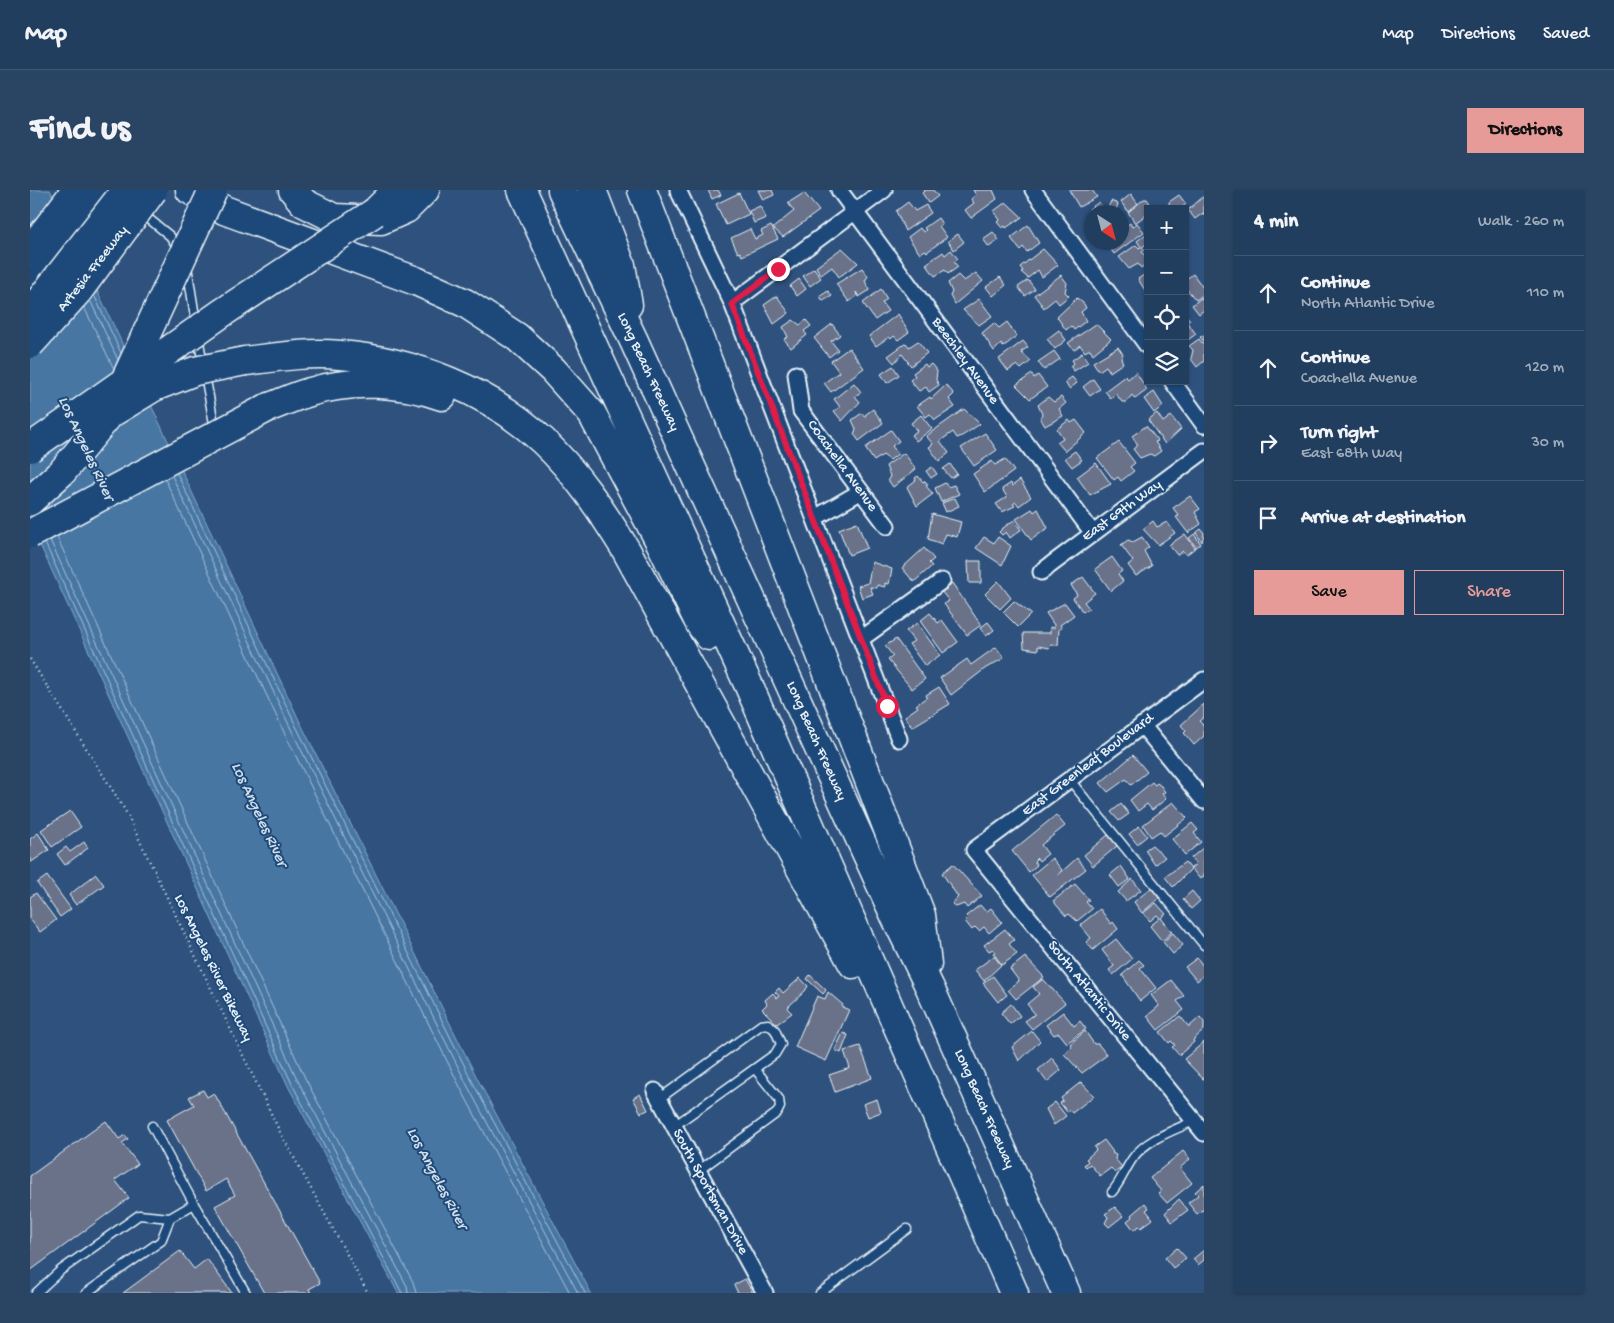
<!DOCTYPE html>
<meta charset="utf-8">
<style>
:root{--surface:#223e5e;--page:#2a4564;--text:#f1f3f6;--muted:#a2aebc;--line:#3f5773;--accent:#e69b98}
body{margin:0;font-family:"Gochi Hand",sans-serif;background:var(--page);color:var(--text)}
.controls{position:absolute;right:15px;top:15px;display:grid;overflow:hidden;border-radius:0px;box-shadow:0 1px 4px #0004}
.controls button{width:45px;height:45px;display:grid;place-items:center;padding:0;border:0;border-bottom:1px solid var(--line);background:var(--surface);color:var(--text);font:25px sans-serif}
.compass{position:absolute;left:1054px;top:15px;width:45px;height:45px;border-radius:50%;background:var(--surface);box-shadow:0 1px 4px #0004;rotate:144deg}
.stop{position:absolute;width:15px;height:15px;margin:-11px;border:4px solid #e11d48;border-radius:50%;background:#fff}
.stop.end{background:#e11d48;border-color:#fff;box-shadow:0 1px 5px #0008}
.list{margin:0;padding:0;list-style:none}
h2{display:flex;justify-content:space-between;align-items:center;height:65px;margin:0;padding:0 20px;font-size:21px}
h2 small{font-size:16px;font-weight:400;color:var(--muted)}
.list li{display:grid;grid-template-columns:32px 1fr auto;gap:15px;align-items:center;box-sizing:border-box;height:75px;padding:0 20px;border-top:1px solid var(--line)}
.list b{display:block;font-size:19px;white-space:nowrap}
.list p{margin:0;font-size:16px;white-space:nowrap;color:var(--muted)}
.list em{font-size:16px;font-style:normal;color:var(--muted)}
.actions{display:flex;gap:10px;padding:15px 20px}
.actions a{flex:1;padding:11px 0;border:1px solid var(--accent);border-radius:0px;text-align:center;font-size:18px;color:var(--accent)}
.actions .main{background:var(--accent);color:#111}
.icon{flex:none;width:28px;height:28px;fill:none;stroke:currentColor;stroke-width:2;stroke-linecap:round;stroke-linejoin:round}
.map{position:relative;flex:none;width:1174px;height:1103px;overflow:hidden;border-radius:0px}
header{display:flex;align-items:center;gap:30px;box-sizing:border-box;height:70px;padding:0 25px;background:var(--surface);border-bottom:1px solid var(--line)}
header strong{font-size:24px}
nav{display:flex;gap:28px;margin-inline-start:auto;font-size:18px}
.intro{display:flex;align-items:center;justify-content:space-between;box-sizing:border-box;height:120px;padding:0 30px}
h1{margin:0;font-size:35px}
.button{padding:12px 22px;border-radius:0px;background:var(--accent);color:#111;font-size:18px;font-weight:700}
main{display:flex;gap:30px;padding:0 30px}
aside{flex:1;background:var(--surface);border-radius:0px;box-shadow:0 1px 4px #0004}
.map>svg:first-child{display:block}
</style>
<header>
<strong>Map</strong>
<nav><a>Map</a><a>Directions</a><a>Saved</a></nav>
</header>
<div class="intro"><h1>Find us</h1><a class="button">Directions</a></div>
<main>
<div class="map">
<svg width="1174" height="1103" viewBox="0 0 1174 1103">
<rect width="100%" height="100%" fill="#2e527d"/>
<filter id="ink" filterUnits="userSpaceOnUse"><feTurbulence type="fractalNoise" baseFrequency=".02" numOctaves="2"/><feDisplacementMap in="SourceGraphic" scale="10" xChannelSelector="R" yChannelSelector="G"/><feConvolveMatrix kernelMatrix="1 2 1 2 8 2 1 2 1" color-interpolation-filters="sRGB"/></filter>
<g filter="url(#ink)">
<!-- water -->
<path fill="#4776a3" stroke="#87a7c5" d="M0,0h20l249,530 178,358 114,215h-193l-110,-207 -258,-563z"/>
<g fill="none" stroke-linecap="round" stroke-linejoin="round">
<!-- shore -->
<path stroke="#a8c0d6" stroke-width="1" d="M64,105l27,58
M60,110l28,60
M54,117l30,62
M147,283l117,249 178,359 113,212
M142,286l117,249 177,358 112,210
M135,289l117,249 178,359 110,206
M27,347l248,541 108,204 3,11
M20,350l248,541 109,205 1,7
M15,353l247,541 110,209"/>
</g>
<!-- building -->
<path fill="#6a728a" stroke="#e8f1f8" d="M678,0h10l3,5 -9,4z
M728,0h14l2,5 -11,5z
M895,0h8l5,6 -9,7 -7,-10z
M943,0h20l4,9 -26,19 -6,-8 9,-7 -3,-4 5,-4z
M1039,0h23l5,7 -18,10z
M709,3l10,21 -23,11 -10,-21z
M774,3l15,18 -36,26 -10,-9 21,-17 -6,-8z
M1101,4l7,10 -10,8 -7,-10z
M1149,5l7,9 -6,5h-10l-1,-7z
M1174,6v19l-1,-2 -8,6 -7,-9z
M1114,9h3l6,9 -5,1 -2,6 -11,8 -7,-11z
M1081,11l7,3 -3,8 -23,1 -3,-4 10,-7 8,8z
M878,12l7,9 11,-6 5,8 -26,18 -9,-20z
M976,12l16,15 -16,11 -1,-2 -3,2 -5,-6 3,-2 -6,-9z
M730,16l6,12 -12,5 -5,-12z
M908,28l4,6 -3,2 8,11 -20,15 -2,-2 -5,4 -12,-17 12,-9 3,4 3,-2 -2,-2z
M1100,33l2,4 5,-4 7,9 -30,22 -8,-12h16v-15l1,1z
M998,35l11,18 -12,9 -4,-5 -3,3 -9,-12z
M741,36l7,13 -36,17 -2,-4 -2,1 -7,-15 19,-9 5,10 8,-4 -2,-4z
M963,42l6,8 -10,7 -6,-8z
M1117,43l1,10 -6,4 3,3 -3,2 3,4h3v6l-7,6 -3,-4 -9,5 -10,-12 17,-12 3,3 2,-1 -4,-6z
M928,44l6,8 -10,8 -6,-9z
M812,58l16,15 -19,14 -7,-10 -11,8 -5,-8z
M1013,59l15,16 -16,12 -4,-7 -10,8 -7,-6 2,-1 -3,-4z
M921,60l7,9 -4,3 4,5 -10,7 -3,-4 -10,6 -9,-12 17,-12 2,3z
M784,78l7,10 -11,8 -7,-10z
M832,78l6,8 -3,5 5,9 -11,7 -3,-5 1,4 -8,6 -13,-18z
M1118,82v23l-10,-16z
M946,83l7,8 -28,23 -5,-8 2,-4 -4,-9 10,-8 6,6z
M1163,84l11,15v5l-8,6 -11,-13v-7z
M1031,85l6,8 -2,9 4,4 -10,8 -4,-5 -11,9 -10,-13z
M970,87l6,8 -13,11 -7,-9z
M769,89l7,10 -9,7 -7,-10z
M998,90l7,9 -10,7 -7,-9z
M851,99l6,10 -5,4 6,8 -13,9 -12,-17z
M798,101l4,5 -9,5 -3,-5z
M747,106l12,17 -15,11 -10,-19z
M1047,108l7,6 2,4 -5,4 5,9 -12,9 -3,-4 -5,4 -9,-13z
M1171,108l3,4v8l-5,4 -7,-9z
M949,109l13,17 -13,9 -16,-15z
M868,124l11,18 -11,8 -4,-4 -3,3 -2,-2 -13,9 -7,-10z
M1156,125l4,5 -3,2 9,12 -11,8z
M763,130l7,5 6,-5 5,6 -7,5 3,4 -16,13 -7,-9 4,-2 -5,-10z
M977,132l10,14 -14,11 -2,-3 -7,7 -12,-18 12,-10 5,5z
M802,134l8,11 -9,6 7,9 -9,7 -15,-19z
M1066,134l15,15 -18,15 -3,-5 -5,3 -5,-7 -6,5 -6,-7z
M1029,140l7,10 -11,9 -8,-10z
M1174,145v26l-7,6 -6,-8 2,-9 -4,-4 10,-7 3,4 2,-1 -4,-5z
M888,151l9,12 -16,13 -9,-12 -8,9 -6,-7 18,-13 3,4z
M993,151l5,6 -7,5 10,9 -10,8 -4,-4 -9,6 -9,-12z
M1088,157l5,7 -2,4 2,5 -13,9 -4,-6 -7,5 -6,-9z
M819,158l15,20 -33,24 -7,-9 15,-11 -8,-11z
M1024,161l6,8 -16,11 -6,-8z
M1052,163l6,9 -14,9 -4,-5 4,-3 -2,-3z
M895,174l2,3 4,-3 6,7 -1,9 3,5 -10,7 -3,-5 -7,4 -9,-11 5,-4 -2,-3z
M863,176l6,9 -12,8 -6,-9z
M1106,182l11,18 -12,9 -3,-4 -6,7h-4l-6,-8 -5,5 -6,-8 20,-15 3,3z
M1002,184l2,4 4,-3 9,12 -17,12 -14,-14z
M1042,187l5,6 -8,6 -4,-7z
M1063,189l7,10 -10,7 -7,-9z
M824,193l7,9 -6,4 5,6 -18,19 -8,-10 6,-4 -6,-8z
M916,195l8,9 -5,5 6,8 -20,13 -5,-6 -4,3 -9,-11 13,-9 1,2z
M1124,202l9,14 -9,7 -10,-14z
M1018,207l6,5 7,-5 5,6 -7,6 4,7 -18,10 -5,-8 2,-4 -4,-9z
M843,219l10,14 -24,18 -5,-7 2,-5 -4,-9 10,-7 3,4v-2z
M934,219l16,15 -18,12 -5,2 -4,-6 -13,9 9,12 -10,8 -10,-14 4,-3 -7,-8z
M1127,223l6,9 8,-6 10,13 -16,15 -17,-24z
M891,225l11,14 -16,12 -5,-6 6,-4 -6,-8z
M1039,230l2,3 5,-3 10,13 -21,18 -8,-9 6,-4 -6,-9z
M1116,236l12,15 -3,1 6,9 -7,5 -4,-2 -10,4 -7,-9 5,-4 -6,-9z
M861,240l8,11 -7,5 6,8 -8,6 -7,-5 -9,6 -9,-13z
M955,243l12,17 -23,16 -13,-18z
M1089,252l16,21 -5,4 4,4 -13,10 -3,-4 -4,3 -17,-22z
M1045,261l7,9 -10,7 -7,-9z
M874,263l12,16 -23,18 -5,-7 2,-4 -4,-10z
M975,269l9,12 -29,21 -12,-18 19,-13 3,4z
M1066,273l15,21 -21,11 -13,-18z
M920,274l7,10 -6,4 -8,-9z
M902,277l5,7 -6,4 -5,-7z
M888,286l5,6 2,-1 3,4 -2,1 7,8 -16,12 -10,-19 9,-7 -1,-2z
M990,290l11,17 -12,9 -3,-4 -3,2 2,2 -13,6 -6,-8 11,-7 -5,-8 9,-6 1,3z
M915,293l3,4 6,-2 5,9 -18,8 -6,-14z
M1160,306l10,13 -5,3 6,12 -13,9 -12,-16 3,-1 -6,-8z
M925,308l4,8 -13,6 -4,-9z
M1002,319l2,3 4,-3 10,19 -17,12 -15,-21z
M902,324l29,8 -4,15 -11,-3 -4,10 -14,-5z
M984,330l7,10 -2,1 -9,7 -4,-6 -4,3 -3,-3 4,-4z
M1123,331l4,6 10,-5 8,11 -17,12 -15,-16z
M827,332l10,26 -18,7 -10,-26z
M1171,339l3,4 -2,9 -6,-9z
M1155,344l10,14 -9,7 -3,-4 -6,4 -8,-10z
M1164,344l7,10 -5,3 -7,-9z
M954,347l10,6 4,-6 13,9 -9,19 -26,-17z
M1112,347l7,10 -5,4 8,15 -16,10 -8,-11 5,-4 -12,-16 7,-5 5,2z
M894,358l10,11 -5,4 3,3 -18,16 -12,-14z
M1082,367l10,14 -4,3 5,7 -12,10 -16,-22z
M938,371h13v22h-12z
M842,372l20,7 -3,15 -4,-1v4l-8,-2v3l-7,-1 3,7 -11,4 -4,-12 10,-3z
M1053,387l12,16 -11,9 5,6 -6,4 -10,-14 4,-3 -6,-10z
M968,391l13,17 -11,11 -15,-15z
M922,393l29,42 -14,10 -23,-31 5,-3 -8,-10z
M984,411l17,13 -13,13 -15,-15z
M1035,413l9,12 -14,10 2,3 -3,1 -1,16h-7l-2,3 -11,-2v4l-14,-2 -1,-15h27v-6l4,1v-3l-8,-12z
M900,423l8,10 4,-3 16,22 -15,11 -23,-32z
M958,432l6,8 -8,6 -6,-8z
M887,433l23,32 -15,11 -16,-22 5,-3 -8,-10z
M866,449l29,40 -13,10 -24,-29 5,-4 -8,-10z
M966,457l8,11 -18,10 -35,27 -11,-17 27,-19 4,6z
M909,497l11,17 -38,23 -7,-11 13,-9 -2,-2 11,-8 -1,-2z
M1174,514v13l-5,4 5,5v10l-10,9 -10,-12 2,-2 -5,-6z
M1103,565l14,17 -16,13 -5,-6 -18,13 -8,-9z
M1122,592l3,3 2,-2 4,3 4,6 -3,2 4,5 -14,11 -5,-6 -9,7 -8,-11z
M1143,612l14,16 -23,18 -4,-5 -9,6 -8,-12z
M1091,614l8,10 -10,7 -8,-9z
M40,621l11,16 -29,20 -11,-17z
M1026,625l9,11 -24,19 7,9 -9,7 -2,-3 -3,3 3,4 -8,7 -17,-21z
M1162,633l6,7 -4,3 7,9 -16,13 -13,-16z
M1109,636l8,10 -10,8 -8,-10z
M8,643l11,17 -19,13v-24z
M1078,645l9,11 -24,20 -9,-11z
M54,652l4,6 -23,17 -8,-11 9,-7 4,5z
M1122,655l13,12 -10,8 -10,-15z
M1174,657v29l-4,3 -9,-11 5,-4 -5,-6z
M1022,668l10,12 -5,6 20,-18 9,11 -36,28 -18,-22z
M1155,672l6,7 -18,18 -8,-10z
M923,674l29,32 -15,12 -3,-4 -8,3 -4,-3 6,-7 -16,-24z
M1091,676l9,13 -11,8 -9,-12z
M66,684l8,11 -28,20 -7,-10z
M17,686l24,33 -11,8 -23,-34z
M1102,689l9,11 -15,11 -8,-9z
M1045,694l14,16 -3,2 6,7 -15,12 -8,-7 -3,2 -13,-15z
M1121,698l8,10 -17,15 -8,-11z
M1162,701l8,10 -9,8 -8,-10z
M6,703l20,27 -16,12 -10,-13v-22z
M1126,713l10,11 -5,4 11,14 -10,9 -12,-15 10,-8 -3,-3 -7,6 -7,-8z
M950,715l6,7 5,-4 11,14 -13,11 -5,-6 -5,4 -4,-4 -3,3 -7,-9 3,-3 -2,-2z
M1070,719l11,15 2,-2 5,7 -25,21 -7,-8 5,-4 -11,-13z
M975,739l9,11 -5,4 8,10 -15,11 -9,-12 2,-1 -2,-3 -4,2 -5,-6z
M1143,743l10,12 -10,9 -10,-12z
M1086,749l16,20 -19,16 -4,-5 5,-4 -12,-16z
M964,766l7,9 -17,16 -9,-11z
M995,767l19,20 -28,22 -8,-9 11,-9 -9,-12z
M1167,768l7,9v8l-7,6 -12,-14z
M1109,770l5,5 -4,3 16,20 -16,13 -18,-26z
M780,785l16,15 -3,4 -16,-15z
M963,786l14,19 -9,7 -15,-19z
M770,788l8,8 -3,5 -16,15 -1,3 4,4 -15,11 -15,-15 5,-5 -2,-4 8,-7 4,5 2,-2 -4,-4 4,-4 4,5z
M1013,789l22,24 -33,26 -7,-8 10,-7 -8,-10 12,-10 -6,-7z
M1141,790l13,16 -7,5 7,9 -26,20 -11,-14 12,-10 -8,-11z
M798,802l15,13 -1,2 7,3 -23,51 -31,-14 22,-51 8,3z
M981,814l9,12 -10,8 -9,-11z
M1033,822l11,14 6,-5 6,8 -19,14 -8,-10 -5,2 -8,-10z
M1150,826l9,11 11,-10 4,5v8l-11,10 1,2 -15,13 -7,-8 3,-2 -4,-4 -2,2 -9,-11z
M1002,841l8,10 -21,20 -7,-14z
M1055,841l9,13h4l9,11 -25,18 -18,-19 8,-7 -2,-3z
M813,843l5,2 -7,18 -6,-3z
M1174,852v37h-1l-19,-20z
M830,856l12,32 -37,14 -6,-17 21,-7 -6,-17z
M1022,868l9,12 -14,12 -9,-12z
M1051,892l13,14 -22,17 -2,-3 -3,2 -7,-9 3,-2 -2,-3z
M173,900l4,7 7,-4 106,190 -11,6 2,4h-47l-49,-87 20,-11 -9,-16 -20,12 -39,-71 27,-15 -5,-8z
M610,904l8,16 -7,3 -8,-15z
M847,909l4,13 -13,5 -5,-13z
M1025,912l11,14 -12,9 -8,-16z
M76,931l13,18 6,-4 3,4 -6,4 16,21 -23,16 14,18 -99,73v-95z
M1074,950l9,12 -1,1 4,2 -1,4 7,8 -7,6 -4,-5 -11,8 -10,-12 -4,3 -2,-2 4,-4 -2,-2 10,-9 -2,-3z
M1153,961l7,8 -10,9 12,15 -25,20 -9,-10 3,-2 -11,-13z
M1174,994v27l-2,-1 -5,4 -9,-11 10,-8 -3,-3z
M1149,1009l9,11 -16,12 -7,-9z
M1115,1013l4,5 -3,2 7,9 -12,9 -2,-2 -5,4 -7,-9 5,-4 -1,-2z
M1085,1017l8,9 -14,11 -4,-4 3,-6 -3,-3z
M1147,1058l9,10 -13,10 -8,-10z
M1174,1060v10l-6,5 -5,-6z
M150,1061l14,18 13,-10 25,34h-109z
M715,1089l8,14h-15l-4,-8z"/>
<g fill="none" stroke-linecap="round" stroke-linejoin="round">
<!-- lane casing -->
<g stroke="#e8f1f8" stroke-width="11">
<path id="lane" d="M113,24l27,22 9,13
M157,76l9,57
M168,147l17,92
M1039,589l135,166
M629,909l102,-74 7,-1 7,6 6,14 -6,10 -101,72
M122,936l42,78 52,89
M668,981l79,-58 3,-6 -1,-8 -24,-30
M1082,1002c10,-12 13,-23 21,-34 13,-19 42,-28 61,-37
M6,1103l25,-23 78,-55 31,3
M56,1103l75,-52 9,-23 24,-14
M790,1103l87,-64"/>
</g>
<!-- street casing -->
<g stroke="#e8f1f8" stroke-width="19">
<path id="street" d="M648,0l54,113 167,436
M809,0l253,342
M1003,0l115,157
M702,113l152,-113
M766,184l5,37 86,115
M1142,191l32,44
M785,328l45,-26
M1011,382l163,-121
M831,449l81,-58
M1174,490l-230,170 230,283
M1112,535l62,76
M625,901l110,202"/>
</g>
<!-- highway casing -->
<g stroke="#e8f1f8" stroke-width="31">
<path id="highway" d="M160,0l34,20 192,71 49,22 52,34 36,33 39,44 68,128 40,82 9,12
M263,0l11,13 30,15 47,2 25,-11 19,-19
M492,0l227,496 265,607
M532,0l72,151 261,575 35,72 136,305
M562,0l29,75 7,40
M612,0l279,725 6,49
M345,22l22,-22
M0,61l46,-61
M0,97l24,-29 51,-68
M215,171c32,-4 63,-9 95,-6 73,6 149,35 203,86 33,31 59,70 83,109l227,414
M237,218c14,-5 28,-12 43,-16 42,-13 91,-10 132,4"/>
</g>
<!-- path -->
<path stroke="#e8f1f8" stroke-width="2.5" stroke-dasharray="1 4" stroke-linecap="butt" d="M0,469l95,151 155,322 88,161"/>
<!-- lane -->
<use href="#lane" stroke="#1f4a7a" stroke-width="8"/>
<!-- street -->
<use href="#street" stroke="#1f4a7a" stroke-width="15"/>
<!-- highway -->
<use href="#highway" stroke="#1f4a7a" stroke-width="28"/>
<!-- highway-bridge casing -->
<g stroke="#e8f1f8" stroke-width="31" stroke-linecap="butt">
<path id="highway-bridge" d="M0,123l96,-123
M0,154l49,-54 74,-100
M78,225l46,-28 41,-16 50,-10
M0,258l192,-135 153,-101
M0,311l32,-29 47,-57 104,-225
M0,344l237,-126"/>
</g>
<!-- highway-bridge -->
<use href="#highway-bridge" stroke="#1f4a7a" stroke-width="28"/>
</g>
</g>
<g fill="none" stroke-linecap="round" stroke-linejoin="round" filter="url(#ink)">
<!-- route -->
<path stroke="#e11d48" stroke-width="6" d="M748,79l-46,35 155,402"/>
</g>
<g text-anchor="middle" dominant-baseline="central" stroke-width="4" stroke-linejoin="round" paint-order="stroke">
<!-- street labels -->
<g font-size="15" fill="#e8f1f8" stroke="#1f4a7a">
<text transform="translate(63 79) rotate(-52)">Artesia Freeway</text>
<text transform="translate(935 171) rotate(54)">Beechley Avenue</text>
<text transform="translate(618 182) rotate(65)">Long Beach Freeway</text>
<text transform="translate(812 276) rotate(54)">Coachella Avenue</text>
<text transform="translate(1092 321) rotate(-36)">East 69th Way</text>
<text transform="translate(786 551) rotate(66)">Long Beach Freeway</text>
<text transform="translate(1058 575) rotate(-37)">East Greenleaf Boulevard</text>
<text transform="translate(183 778) rotate(64)">Los Angeles River Bikeway</text>
<text transform="translate(1059 801) rotate(51)">South Atlantic Drive</text>
<text transform="translate(954 919) rotate(66)">Long Beach Freeway</text>
<text transform="translate(680 1002) rotate(61)">South Sportsman Drive</text>
</g>
<!-- water labels -->
<g font-size="16" font-style="italic" fill="#d0dfeb" stroke="#1f4a7a">
<text transform="translate(55 259) rotate(65)">Los Angeles River</text>
<text transform="translate(228 625) rotate(65)">Los Angeles River</text>
<text transform="translate(406 989) rotate(62)">Los Angeles River</text>
</g>
</g>
</svg>
<div class="controls">
<button>+</button>
<button>−</button>
<button><svg class="icon" aria-label="locate" viewBox="0 0 24 24"><circle cx="12" cy="12" r="6"/><path d="M12 2v4M12 18v4M2 12h4M18 12h4"/></svg></button>
<button><svg class="icon" aria-label="layers" viewBox="0 0 24 24"><path d="M12 4l9 5-9 5-9-5zM3 14l9 5 9-5"/></svg></button>
</div>
<svg class="compass" viewBox="-18 -18 36 36"><path d="M0-13l5 13h-10z" fill="#e53935"/><path d="M0 13l5-13h-10z" fill="#a2aebc"/></svg>
<div class="stop" style="left:857px;top:516px"></div>
<div class="stop end" style="left:748px;top:79px"></div>
</div>
<aside>
<h2>4 min<small>Walk · 260 m</small></h2>
<ul class="list">
<li><svg class="icon" aria-label="ahead" viewBox="0 0 24 24"><path d="M12 20V5M6 11l6-6 6 6"/></svg><div><b>Continue</b><p>North Atlantic Drive</p></div><em>110 m</em></li>
<li><svg class="icon" aria-label="ahead" viewBox="0 0 24 24"><path d="M12 20V5M6 11l6-6 6 6"/></svg><div><b>Continue</b><p>Coachella Avenue</p></div><em>120 m</em></li>
<li><svg class="icon" aria-label="right" viewBox="0 0 24 24"><path d="M7 20v-9h11M14 6l5 5-5 5"/></svg><div><b>Turn right</b><p>East 68th Way</p></div><em>30 m</em></li>
<li><svg class="icon" aria-label="arrive" viewBox="0 0 24 24"><path d="M6 21V4h12l-3 4 3 4H6"/></svg><div><b>Arrive at destination</b></div></li>
</ul>
<div class="actions"><a class="main">Save</a><a>Share</a></div>
</aside>
</main>
